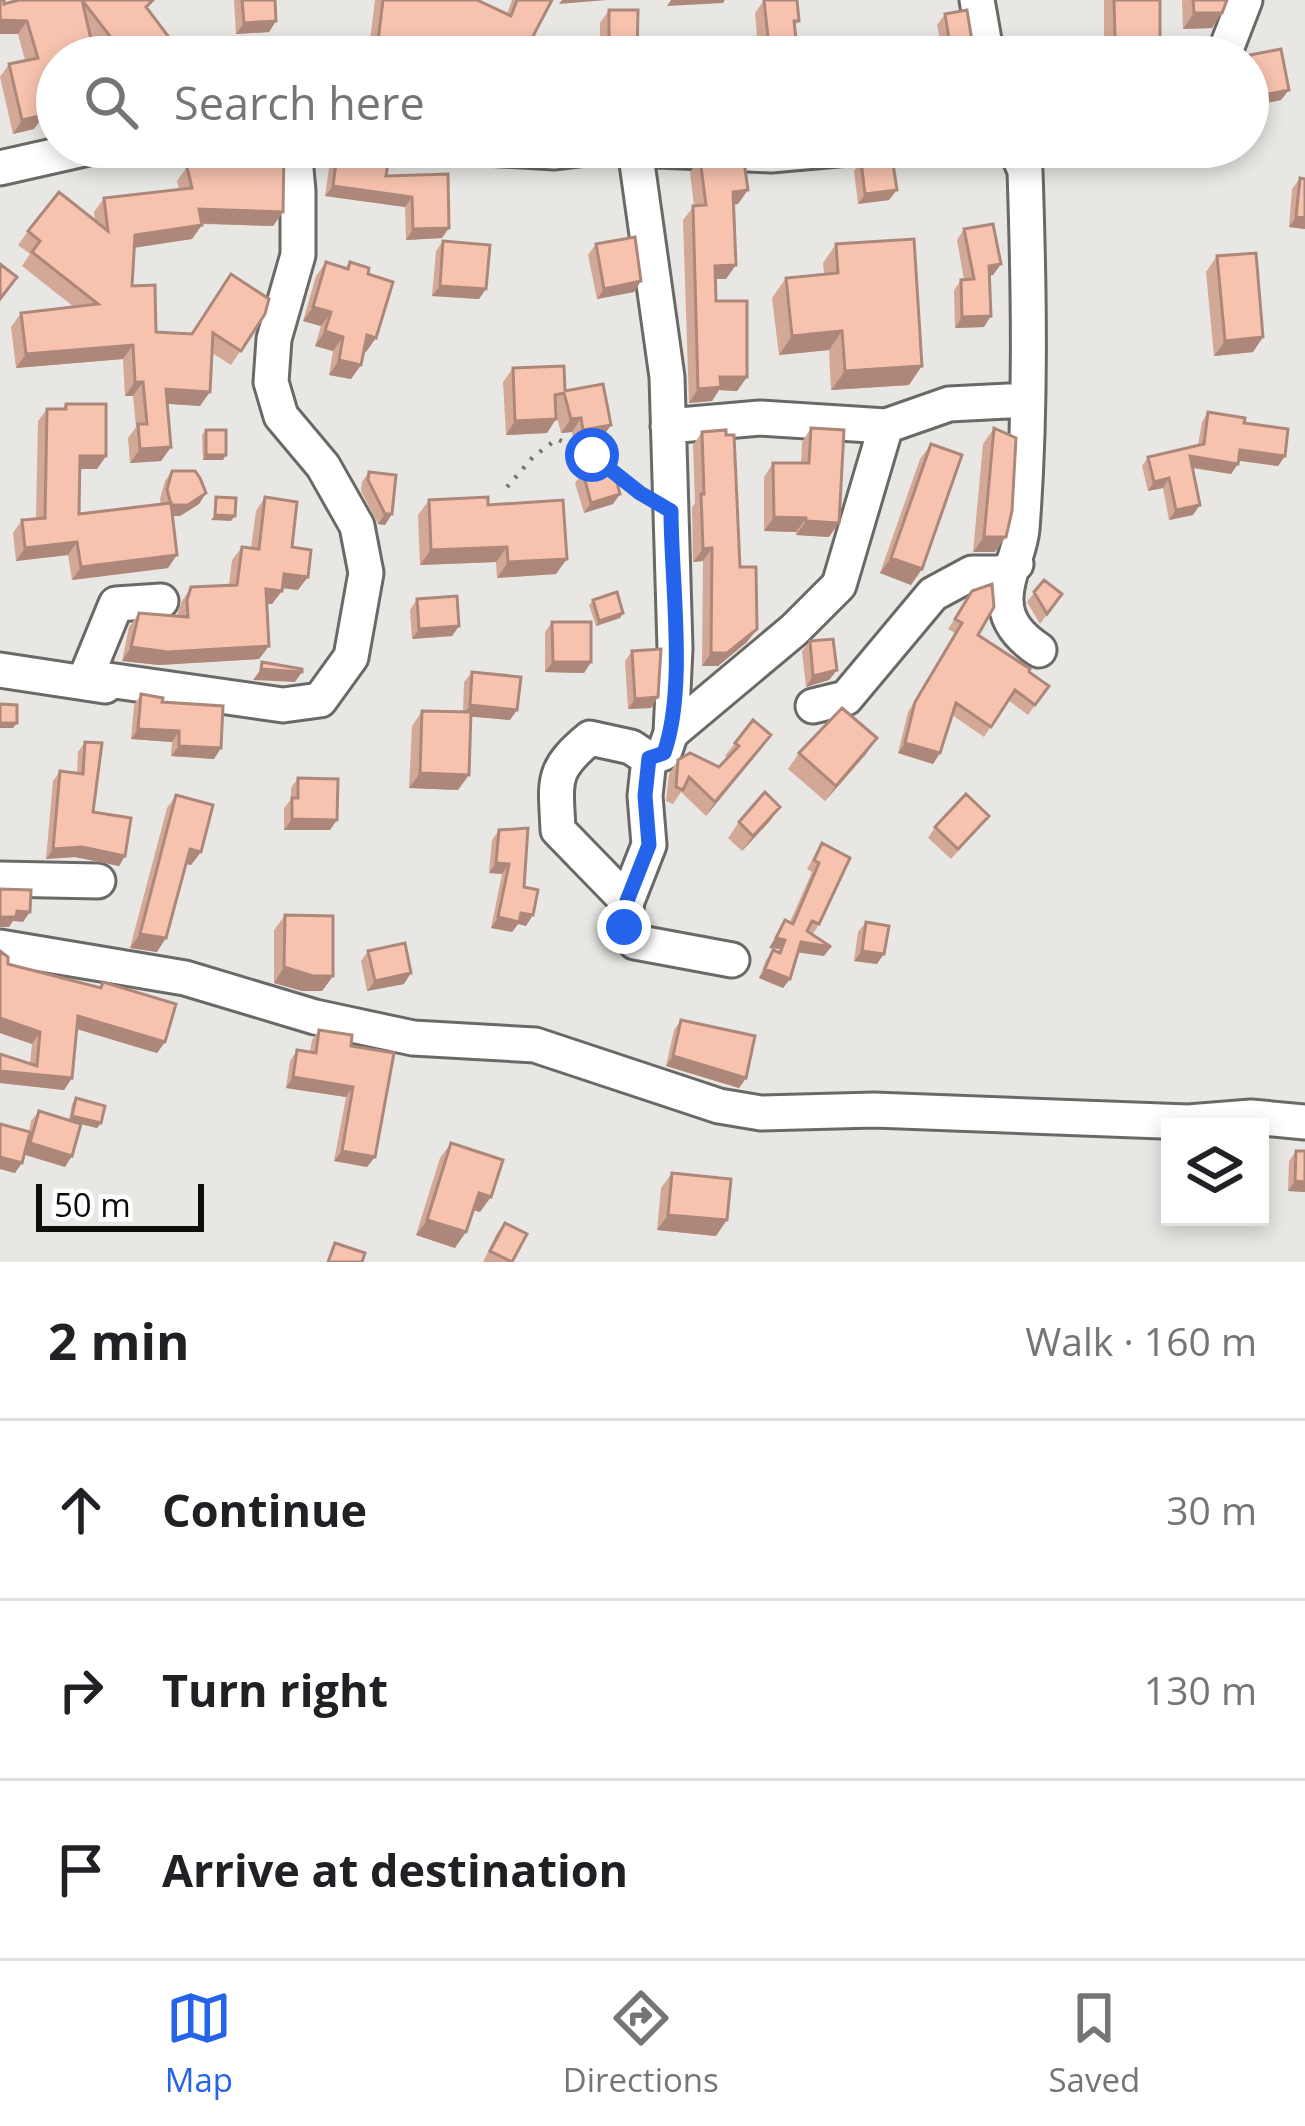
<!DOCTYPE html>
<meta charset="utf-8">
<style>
:root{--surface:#fff;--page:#f6f6f6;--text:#202124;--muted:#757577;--line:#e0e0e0;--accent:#2563eb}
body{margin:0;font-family:"Open Sans",sans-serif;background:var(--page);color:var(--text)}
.controls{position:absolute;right:36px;bottom:36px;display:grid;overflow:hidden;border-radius:0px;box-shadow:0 6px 18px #0003}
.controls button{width:108px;height:108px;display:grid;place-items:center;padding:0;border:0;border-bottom:3px solid var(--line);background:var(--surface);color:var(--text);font:60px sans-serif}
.scale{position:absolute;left:36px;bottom:30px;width:168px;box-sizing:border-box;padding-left:12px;border:6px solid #0c0c0b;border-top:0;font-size:33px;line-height:42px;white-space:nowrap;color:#0c0c0b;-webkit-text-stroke:9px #fff;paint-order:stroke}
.stop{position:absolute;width:36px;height:36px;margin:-27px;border:9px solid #2563eb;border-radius:50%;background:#fff}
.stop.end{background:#2563eb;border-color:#fff;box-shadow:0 3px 12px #0008}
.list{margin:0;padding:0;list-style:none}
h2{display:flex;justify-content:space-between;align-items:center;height:156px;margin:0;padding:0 48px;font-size:51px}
h2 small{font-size:39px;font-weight:400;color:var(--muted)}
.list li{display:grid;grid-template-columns:78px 1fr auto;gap:36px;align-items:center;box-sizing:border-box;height:180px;padding:0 48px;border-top:3px solid var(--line)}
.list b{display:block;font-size:45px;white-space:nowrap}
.list em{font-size:39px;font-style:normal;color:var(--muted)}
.icon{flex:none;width:66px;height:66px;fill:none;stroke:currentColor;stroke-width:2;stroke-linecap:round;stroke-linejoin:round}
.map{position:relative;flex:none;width:1305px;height:1262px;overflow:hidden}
.search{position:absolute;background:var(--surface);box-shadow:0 6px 18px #0003;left:36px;right:36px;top:36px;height:132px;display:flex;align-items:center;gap:30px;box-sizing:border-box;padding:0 42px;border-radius:66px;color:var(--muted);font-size:45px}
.sheet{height:696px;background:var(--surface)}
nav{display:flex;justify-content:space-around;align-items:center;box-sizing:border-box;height:168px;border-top:3px solid var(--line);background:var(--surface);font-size:33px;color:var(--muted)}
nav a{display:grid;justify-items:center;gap:6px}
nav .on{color:var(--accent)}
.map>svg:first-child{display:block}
</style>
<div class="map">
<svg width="1305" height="1262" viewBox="0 0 1305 1262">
<rect width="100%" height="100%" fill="#e8e7e4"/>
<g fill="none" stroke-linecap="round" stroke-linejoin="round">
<!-- minor casing -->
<g stroke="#6a6966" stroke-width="39">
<path id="minor" d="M977,0l10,57
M1223,57l22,-57
M468,147l87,5 40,-5
M611,147l24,2 32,228 8,271 -4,85 -7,20 -15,6 -4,37 4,49 -22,56 -3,26 11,15 97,18
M1015,147l10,24c4,119 6,240 -3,358 -2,24 -17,47 -16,71 0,23 15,38 33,50
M635,149l136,6 89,-8
M0,168l93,-21
M668,426l92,-8 126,8 63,-22 77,-4
M0,670l105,16
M87,677l196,28 37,-5 31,-43 15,-84 -9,-47 -34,-60 -42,-50 -10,-34 3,-43 24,-84v-64l-4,-44
M84,682l32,-78 45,-3
M813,706l33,-8 87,-104 39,-21h30l14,-9
M671,733l123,-103 45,-45 47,-159
M0,879l98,2
M627,901l-69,-71c-2,-49 -8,-59 32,-92l41,9 18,12
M0,947l185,31 130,39 98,21 122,7 184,61 42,7 113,-3 314,12 63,-5 54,5"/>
</g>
<!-- path -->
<path stroke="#787775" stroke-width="4.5" stroke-dasharray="3 9" stroke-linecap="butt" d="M507,487l26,-30 24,-18 35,16 54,41"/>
<!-- minor -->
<use href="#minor" stroke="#fff" stroke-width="33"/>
</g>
<!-- wall -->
<path fill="#d4a896" d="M0,0l4,4 149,-4 -6,9 30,39 -6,9h-65l-16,-22 -33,22v55l-13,3 -10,14 -21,5 -13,-57 9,-13 16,-4 -7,-26h-18z
M234,0h41l1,21 -7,11 -33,2z
M375,0h102l30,14 5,-14h40l-30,57h-154z
M764,0l35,21 -5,6 4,30h-60l5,-7 15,-2 -3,-35z
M1104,0h56l-11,53h-45z
M1182,0h45l-15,28 -29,1z
M609,10l28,47h-104l8,-12 59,12v-34z
M945,14l27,27 -7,10 -22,4 -6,-30z
M1250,55l31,45 -31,6 -2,-13v-35z
M228,147l55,65 -10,14 -72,-2 -9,15 -58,9 -2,38 24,46 36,2 73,-20 -34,51 -19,-12 -12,53 -32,-2 3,43 -10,14 -31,2 -2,-25 8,-11 -3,-31h-8l-2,-37 -107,9 -5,-41 10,-14 53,-6 -52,-41 8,-12 -12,-9 10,-14 67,-10 -1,-9 10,-14 75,-9 -2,-8 10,-14 33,-8z
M336,147h25l25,29 62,-2 -6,64 -36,2 -1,-33 -80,-11 6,-42z
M700,159l38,45 -4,1 -8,74h-11l1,22 31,76 -10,14 -18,-1 -7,11 -23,2 -6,-183 11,-14 -4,-34z
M861,161l28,39 -31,4 -4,-33z
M1300,178l5,51 -16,-2 3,-38z
M964,229l37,35 -8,11h-4l-5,52 -29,1 -1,-38 7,-10h3l-7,-40z
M443,241l36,58 -47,-3 4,-45z
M596,244l38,48 -37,7 -9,-44z
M836,244l73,141 -78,5 -2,-40 -50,5 -7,-57 14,-20 38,-4 -1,-11z
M1217,256l46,81 -10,15 -39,4 -8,-84z
M326,262l20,6 4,-6 18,12 -2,78 -2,-1 -3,14 -10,14 -22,-4 4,-24 -18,-5 6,-20 -18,-5 13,-45z
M513,368l52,23 46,34 -10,14 -27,5 -2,-12 -11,1 -5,-20v6l-9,14 -41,2 -3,-53z
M66,404l40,52 -9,13h-17l-1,45 82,-10 -1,-5 5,-18 7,-10 34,22 -7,11 -19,12h-8l-4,52 -96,12 -4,-25 -52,6 -3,-28 9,-13 14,-1 2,-98 9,-12h15z
M1208,412l36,11 41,33 -7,10 -40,-6 -7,14 -39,-6 1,47 -24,5 -6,-32 -15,3 -6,-25 6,-9 50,-12 4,-23z
M811,428l18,109 -33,-2v-3l-32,-1v-54l9,-14h28l1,-21z
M994,428l1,124h-22l10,-108z
M206,430l17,30h-20l-1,-25z
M702,432l38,135 7,75 -29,24h-16l1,-105 -10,1 -1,-55 3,-4 -2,-58z
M931,444l-9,125 -11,16 -31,-12 40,-114z
M369,472l23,42 -7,11 -7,-1 -17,-33 1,-9z
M583,472l37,22 -7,10 -29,9 -9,-30z
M265,497l27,50 6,43 -16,-2 -10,16h-6l3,42 -10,13 -100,6 -37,-4 7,-34 10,-14 38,3 5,-15 9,-14 38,-2 3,-25 10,-13 9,1 5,-37z
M429,500l59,5 68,69 -59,4 -1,-16 -76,3 -2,-50z
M1044,580l18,14 -22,30 -13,-22z
M972,591l6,44 71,51 -21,29 -20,-15 -24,37 -32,-22 -12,38 -7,11 -35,-11 10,-41 47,-79 -7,-4z
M417,599l42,27 -7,10 -40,3 -2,-29z
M593,600l30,13 -3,5 -24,8 -7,-21z
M552,622l39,40 -7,11 -39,-1v-40z
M810,641l27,29 -8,10 -23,7 -4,-36z
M632,651l19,57 -23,1 -3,-48z
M472,672l38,48 -39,-4 -13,74 -49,-2 3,-62 10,-15 41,1 1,-30z
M141,694l21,8 52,57 -43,-3 1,-14 -41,-3 3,-34z
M771,735l-65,81 -25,-24 -8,12 -7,-3 3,-27 9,-14 41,7 8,-9 -2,-2 10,-13z
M85,742l8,70 32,44 -6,10 -44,-9 -29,2 7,-78 7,-10 17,3 1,-22z
M799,753l67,1 -41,47 -37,-32z
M298,778l32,52h-46v-22l7,-9v-11z
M176,795l25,57 -10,13 -5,-1 -29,88 -27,-4 37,-140z
M780,807l-11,15 -27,29 -14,-13 11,-16z
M989,816l-38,43 -23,-21 7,-11z
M499,830l25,57 2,39 -8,-2 -6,8 -21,-4 11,-54 -13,-1 3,-33z
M822,843l-3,81 -6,10 11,22 -26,-4 -8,27 -7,9 -24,-10 7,-18 7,-10 5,2 1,-3 -10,-1 16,-28 5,2 22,-50 -5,-3z
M285,915l48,61 -11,15h-20l-28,-8v-53z
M866,922l11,42 -23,-3 4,-29z
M0,951l8,13 91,24 4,-6 62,60 -8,11 -80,-24 -5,49 -8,12 -64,-7v-29l30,10 2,-20 -32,-11z
M368,951l36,33 -37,7 -6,-30z
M681,1020l65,58 -7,10 -73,-22 8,-36z
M319,1030l32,16 24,111 -8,10 -33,-6 12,-64 -60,-9 4,-27 7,-11 13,2 2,-12z
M76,1098l25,25 -4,5 -16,-4 -16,43 -41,-13 -9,19 -15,-4v-45l29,8 2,-11 8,-10 30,9 3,-16z
M451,1143l29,69 -7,-2 -18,38 -39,-13 24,-77z
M1296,1151l9,41 -17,-1 1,-30z
M672,1173l44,63 -59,-6 4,-42z
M505,1223l7,39h-29l14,-29z"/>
<!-- shaded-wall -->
<path fill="#ad887a" d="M562,0h45l-48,4z
M671,0h54l-2,3 -56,3z
M1194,13h28l-10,15 -29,1z
M0,20l27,1 -9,13h-18z
M276,21l-7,11 -33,2 8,-11z
M1115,38h45l-11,15h-45z
M972,41l-7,10 -22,4 7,-10z
M377,49l19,2 -4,6h-21z
M1289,90l-8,10 -31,6 8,-10z
M57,101v11l-25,6 9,-13z
M44,115l-10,14 -21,5 9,-14z
M333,186l79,11 -7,10 -80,-11z
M748,190l-10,14 -14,2 9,-14z
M897,190l-8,10 -31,4 7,-10z
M199,209l84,3 -10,14 -83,-3z
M1296,217l9,1v11l-16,-2z
M202,225l-10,14 -67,10 10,-14z
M449,228l-7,10 -36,2 7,-11z
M1001,264l-8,11 -11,2 7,-11z
M736,265l-10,14h-21l10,-13z
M641,281l-7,11 -37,7 7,-10z
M440,286l46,3 -7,10 -47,-3z
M313,307l18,5 -10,14 -18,-5z
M991,316l-7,11 -29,1 7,-11z
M325,331l18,6 -10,14 -18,-5z
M842,331l-13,19 -50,5 13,-19z
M367,335l9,3 -10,14 -9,-3z
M1263,337l-10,15 -39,4 11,-15z
M133,345l-10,14 -107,9 10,-14z
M339,360l22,5 -10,14 -22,-4z
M922,366l-13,19 -78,5 14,-19z
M720,377h27l-10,14 -18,-1 -7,11 -23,2 9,-14z
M135,382h8l-10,14h-8z
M166,389l44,3 -10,14 -43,-3z
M581,418l-9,14 -11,1 10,-14z
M556,419l-9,14 -41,2 9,-14z
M611,425l-10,14 -27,5 9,-14z
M171,447l-10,14 -31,2 10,-14z
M1240,450l45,6 -7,10 -45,-6z
M206,455h20l-3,5h-20z
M80,456h26l-9,13h-26z
M1190,456l48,8 -7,10 -48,-8z
M1169,478l-6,10 -15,3 6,-9z
M206,493l-7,11 -19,12h-16l7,-11z
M620,494l-7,10 -29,9 7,-10z
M1200,505l-7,10 -24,5 7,-10z
M385,514h7l-7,11 -7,-1z
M215,515l20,1 -4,5 -20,-1z
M774,517l32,1 -10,14 -32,-1z
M806,521l33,2 -10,14 -33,-2z
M984,537h22l-11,15h-22z
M77,542l-9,13 -52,6 9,-13z
M507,547l-11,15 -76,3 11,-15z
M712,548l-9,13 -10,1 10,-13z
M177,555l-9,13 -96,12 9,-13z
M891,558l31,11 -11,16 -31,-12z
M567,559l-11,15 -59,4 11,-16z
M284,574l24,3 -10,13 -24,-3z
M266,589l16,2 -10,13 -16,-1z
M623,613l-3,5 -24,8 3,-5z
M459,626l-7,10 -40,3 7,-10z
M757,629l-10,13 -29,24h-16l9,-13z
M269,646l-10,13 -100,6 -37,-4 9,-14z
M553,662h38l-7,11 -39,-1z
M261,669l41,3 -7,10 -42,-2z
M837,670l-8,10 -23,7 7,-11z
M658,697l-7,11 -23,1 7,-10z
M470,705l47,5 -7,10 -47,-4z
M0,723h17l-4,5h-13z
M138,729l41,2 -7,11 -41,-3z
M771,735l-10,14 -55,67 9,-14z
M877,738l-11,16 -41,47 11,-15z
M905,743l35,10 -7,11 -35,-11z
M179,746l42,2 -7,11 -43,-3z
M420,773l49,2 -11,15 -49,-2z
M780,807l-11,15 -27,29 11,-15z
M292,819l45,1 -7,10h-46z
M82,847l43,9 -6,10 -44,-9 -29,2 7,-10z
M190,849l11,3 -10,13 -11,-3z
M496,863l13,1 -7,10 -13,-1z
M17,911l13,1 -7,10 -10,-1 -4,6h-9v-10z
M521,913l12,2 -7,11 -8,-2 -6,8 -21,-4 7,-11z
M140,934l26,4 -9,14 -27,-4z
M776,938l9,2 -6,9 -10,-1z
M801,942l30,5 -7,9 -29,-4z
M862,951l22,3 -7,10 -23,-3z
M284,967l49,9 -11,15h-20l-28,-8z
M765,969l25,10 -7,9 -24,-10z
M411,973l-7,11 -37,7 8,-10z
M78,1016l87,26 -8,11 -87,-26z
M0,1018l40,14 -8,12 -32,-11z
M673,1056l73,22 -7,10 -73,-22z
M0,1071l72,7 -8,12 -64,-7z
M293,1077l60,10 -7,10 -60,-9z
M72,1116l29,7 -4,5 -29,-7z
M30,1143l42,13 -7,11 -43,-13z
M342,1151l33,6 -8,10 -33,-6z
M0,1157l22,6 -7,10 -15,-4z
M1295,1181l10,1v10l-17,-1z
M479,1193l12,4 -11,15 -12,-4z
M668,1215l59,5 -11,16 -59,-6z
M427,1220l39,12 -11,16 -39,-13z"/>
<!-- building -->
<path fill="#f7c3af" stroke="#ad887a" stroke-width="3" d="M0,0h4v4l15,-4h63l13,57h-38v44l-16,4 3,10 -22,5 -13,-56 29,-6 -11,-37 -27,-1z
M82,0h71l-7,7 31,41 -11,9h-40z
M242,0h33l1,21 -32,2z
M383,0h94l34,16 6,-16h35l-30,57h-78l-8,-4v4h-41l1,-6 -19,-2z
M764,0h33l2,21h-5l4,36h-54l-1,-7 26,-3z
M1114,0h46v38h-45z
M1193,0h34l-5,13h-28z
M609,10h29l-1,47h-28z
M967,10l5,31 -22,4 -5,-31z
M541,45l59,12h-61z
M1281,49l8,41 -31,6 -8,-41z
M229,147l55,2 -1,63 -84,-3 3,16 -67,10 -3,51 23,-1 1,47 36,2 39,-60 38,25 -4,15 -24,37 -28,-18 -3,59 -44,-3 5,58 -31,2 -2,-25h9l-4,-42h-8l-2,-37 -107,9 -5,-41 77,-9 -66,-52 8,-11 -12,-10 31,-39 49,39 -4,-33 88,-10 -5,-21 41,-10z
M338,147h23l29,4 -4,25 62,-2 1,54 -36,1 -1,-32 -79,-11z
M892,157l5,33 -32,4 -4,-33z
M700,159l44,2 4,29 -15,2 3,73 -21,1 1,35h31v76h-27l1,10 -23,2 -5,-183 13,-1z
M1300,178l5,1v39l-9,-1z
M993,224l8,40 -12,2 2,50 -29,1 -1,-37 13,-1 -10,-50z
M635,237l6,44 -37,8 -8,-45z
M914,239l8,127 -77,5 -3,-40 -50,5 -6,-58 52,-5 -2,-29z
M443,241l47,4 -4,44 -46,-3z
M1256,253l7,84 -38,4 -8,-85z
M326,262l22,7 2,-7 19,6 -1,6 25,8 -17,56 -9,-3 -6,30 -22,-5 4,-23 -18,-6 6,-19 -18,-5z
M0,264l17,13 -17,22z
M564,366l1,25 38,-7 8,41 -28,5 -2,-12 -10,1 -7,-26 -9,2 1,24 -41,2 -2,-53z
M66,404h40v52h-26l-1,58 92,-11 6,52 -96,12 -4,-25 -52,6 -3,-28 23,-2 2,-109h19z
M1208,412l37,6 -1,5 44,6 -3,27 -45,-6 -2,14 -48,-8 10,49 -24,5 -7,-32 -15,4 -6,-25 56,-13z
M811,428l33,2 -5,93 -33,-2v-3l-32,-1 -1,-54h36z
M994,428l22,10 -4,73 -6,26h-22z
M206,430h20v25h-20z
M726,430v5h8l6,132h16l1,62 -30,24h-16l1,-105 -9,1 -2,-55h3l-2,-62z
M931,444l31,11 -40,114 -31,-11z
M612,464l8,30 -29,9 -8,-31z
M172,471h23l5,7 6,15 -18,12h-17l-4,-16z
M369,472l27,3 -4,39h-7l-17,-34z
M216,497l20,1 -1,18 -20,-1z
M265,497l32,5 -5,45 19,3 -3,27 -24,-3 -2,17 -16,-2 3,57 -101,6 -37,-5 8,-34 49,4 -1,-17 4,-13 46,-2 5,-38 17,2z
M488,497v8l75,-5 4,59 -59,3 -1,-15 -76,3 -2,-50z
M1044,580l18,14 -15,20 -13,-22z
M992,584l2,23 -16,28 52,34 -1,3 20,14 -14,19 -20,-15 -24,37 -35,-24 -16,50 -35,-10 10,-41 47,-79 -7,-4 17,-28z
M617,592l6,21 -24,8 -6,-21z
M457,596l2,30 -40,3 -2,-30z
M552,622h39v40h-38z
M833,639l4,31 -24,6 -3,-35z
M661,649l-3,48 -23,2 -3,-48z
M262,662l40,7v3l-41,-3z
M472,672l49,5 -4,33 -47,-5z
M141,694l22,4 -1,4 61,4 -2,42 -42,-2v-15l-41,-2z
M0,704l17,1v18h-17z
M842,708l35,30 -41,48 -37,-33z
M422,711l49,1 -2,63 -49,-2z
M753,720l18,15 -56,67 -26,-25 -6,13 -7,-3 2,-27 12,-7 29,14 20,-21 -4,-3z
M85,742l17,1 -9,69 38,6 -6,38 -43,-9 -29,2 7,-78 23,3z
M298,778l40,1 -1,41 -45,-1v-21h6z
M765,792l15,15 -27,29 -14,-14z
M966,794l23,22 -31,33 -23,-22z
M176,795l37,10 -12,47 -11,-3 -24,89 -26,-4z
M528,828l-4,59 14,3 -5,25 -12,-2 -2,9 -21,-5 11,-53 -13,-1 3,-33z
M822,843l28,15 -31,66 -7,-3 -5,10 24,16 -30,-5 -11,37 -25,-10 8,-19 7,3 5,-13 -9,-2 9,-18 8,4 26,-61 -5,-3z
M0,889l31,1 -1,22 -13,-1 -1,6h-16z
M285,915l48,1v60h-20l-29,-9z
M866,922l23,4 -5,28 -22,-3z
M405,943l6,30 -36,8 -7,-30z
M0,951l8,6v7l93,24 2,-6 73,22 -11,38 -87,-26 -6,62 -72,-7v-17l37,12 3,-34 -40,-14z
M681,1020l74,16 -9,42 -73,-22z
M319,1030l33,5 -1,11 43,7 -19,104 -33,-6 11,-64 -60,-10 4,-27 19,3z
M76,1098l29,8 -4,17 -29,-7z
M39,1111l42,13 -9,32 -42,-13z
M0,1124l30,8 -8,31 -22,-6z
M451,1143l52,17 -12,37 -12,-4 -13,39 -39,-12z
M1296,1151h9v31l-10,-1z
M672,1173l59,6 -4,41 -59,-5z
M505,1223l22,11 -15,28 -22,-11z
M335,1243l30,10 -3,9h-34z"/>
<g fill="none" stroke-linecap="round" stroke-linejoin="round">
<!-- route -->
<path stroke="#2563eb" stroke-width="15" d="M592,455l48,38 31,18c0,70 16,177 -7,242l-15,5 -4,38 4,49 -22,56 -3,26"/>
</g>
</svg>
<div class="controls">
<button><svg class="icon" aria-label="layers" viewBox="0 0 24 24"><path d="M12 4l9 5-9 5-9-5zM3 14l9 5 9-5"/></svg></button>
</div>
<div class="scale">50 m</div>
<div class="stop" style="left:592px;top:455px"></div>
<div class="stop end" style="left:624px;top:927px"></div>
<div class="search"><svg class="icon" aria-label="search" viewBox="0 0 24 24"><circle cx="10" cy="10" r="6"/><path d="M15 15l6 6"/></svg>Search here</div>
</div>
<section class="sheet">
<h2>2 min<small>Walk · 160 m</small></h2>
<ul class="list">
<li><svg class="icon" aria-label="ahead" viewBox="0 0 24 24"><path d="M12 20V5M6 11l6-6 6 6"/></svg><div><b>Continue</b></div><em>30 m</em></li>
<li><svg class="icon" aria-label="right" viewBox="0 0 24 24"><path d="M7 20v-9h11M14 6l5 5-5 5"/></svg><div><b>Turn right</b></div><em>130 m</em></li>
<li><svg class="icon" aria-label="arrive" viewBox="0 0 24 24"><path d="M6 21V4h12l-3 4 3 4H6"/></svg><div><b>Arrive at destination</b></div></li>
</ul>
</section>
<nav>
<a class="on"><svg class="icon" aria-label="map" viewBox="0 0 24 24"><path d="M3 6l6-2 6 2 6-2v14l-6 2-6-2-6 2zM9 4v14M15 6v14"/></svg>Map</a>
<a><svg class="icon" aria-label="directions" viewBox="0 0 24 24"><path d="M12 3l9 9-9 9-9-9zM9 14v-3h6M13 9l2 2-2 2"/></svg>Directions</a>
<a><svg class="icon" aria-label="saved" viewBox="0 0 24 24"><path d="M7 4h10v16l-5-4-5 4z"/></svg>Saved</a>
</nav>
